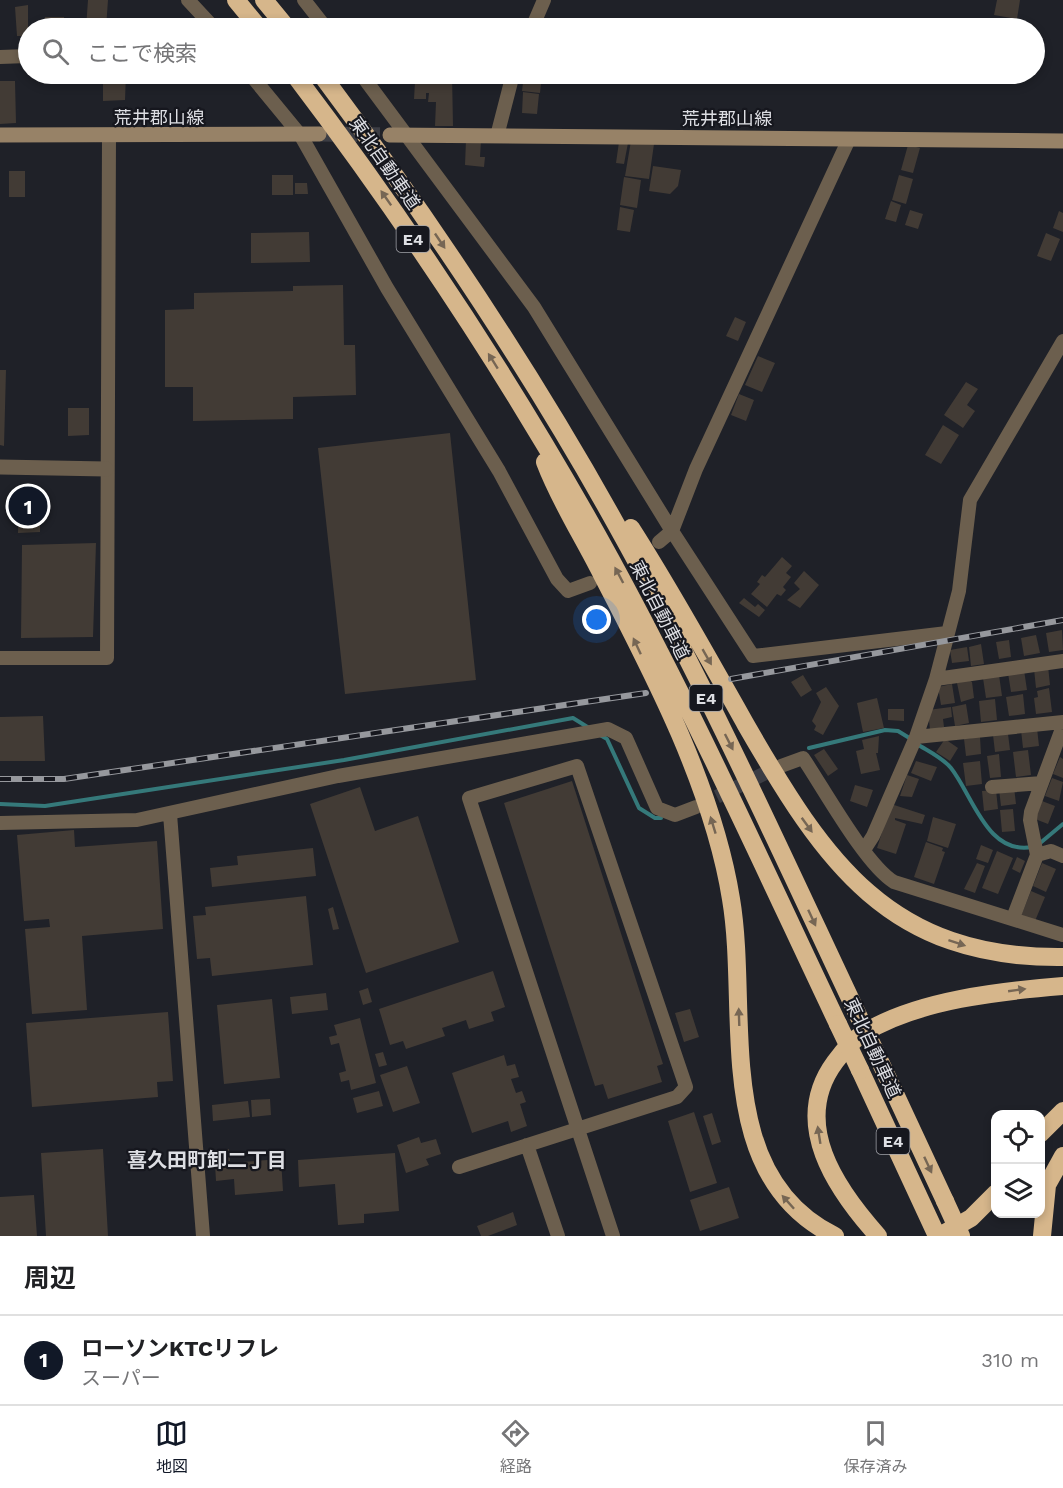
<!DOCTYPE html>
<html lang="ja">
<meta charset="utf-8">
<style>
:root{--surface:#fff;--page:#f2f2f2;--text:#202124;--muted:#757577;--line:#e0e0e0;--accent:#111827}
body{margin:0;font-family:"Work Sans","Noto Sans JP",sans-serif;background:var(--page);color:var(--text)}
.controls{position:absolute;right:18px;bottom:18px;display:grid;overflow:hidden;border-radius:12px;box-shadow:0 3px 9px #0003}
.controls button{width:54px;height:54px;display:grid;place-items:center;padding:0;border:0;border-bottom:2px solid var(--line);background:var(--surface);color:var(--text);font:30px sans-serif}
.you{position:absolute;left:597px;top:620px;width:21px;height:21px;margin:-15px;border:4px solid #fff;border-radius:50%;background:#1a73e8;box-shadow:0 0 0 9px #1a73e833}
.badge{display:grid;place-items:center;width:39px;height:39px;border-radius:50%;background:var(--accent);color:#fff;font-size:20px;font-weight:700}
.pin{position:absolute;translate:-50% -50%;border:3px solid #fff;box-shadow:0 2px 6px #0006}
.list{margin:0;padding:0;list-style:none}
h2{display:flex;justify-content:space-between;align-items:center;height:78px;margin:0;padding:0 24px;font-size:26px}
h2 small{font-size:20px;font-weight:400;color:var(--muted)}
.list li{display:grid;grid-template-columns:39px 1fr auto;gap:18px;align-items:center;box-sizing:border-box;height:90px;padding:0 24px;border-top:2px solid var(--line)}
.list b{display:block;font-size:22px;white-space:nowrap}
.list p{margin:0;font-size:20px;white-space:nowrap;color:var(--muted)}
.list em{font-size:20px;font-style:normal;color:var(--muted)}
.icon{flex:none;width:33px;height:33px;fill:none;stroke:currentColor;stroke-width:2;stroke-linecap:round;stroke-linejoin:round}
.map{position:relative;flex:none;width:1063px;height:1236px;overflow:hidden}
.search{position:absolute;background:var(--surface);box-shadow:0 3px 9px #0003;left:18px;right:18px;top:18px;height:66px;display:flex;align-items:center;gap:15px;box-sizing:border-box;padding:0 21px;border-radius:33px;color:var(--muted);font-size:22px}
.sheet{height:168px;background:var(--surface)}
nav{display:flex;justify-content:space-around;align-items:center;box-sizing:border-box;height:84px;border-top:2px solid var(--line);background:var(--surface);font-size:16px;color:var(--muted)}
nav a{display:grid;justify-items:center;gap:3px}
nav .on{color:var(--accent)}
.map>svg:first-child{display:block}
</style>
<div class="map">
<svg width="1063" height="1236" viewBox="0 0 1063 1236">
<rect width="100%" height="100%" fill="#1f2128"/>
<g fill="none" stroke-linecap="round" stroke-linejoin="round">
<!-- stream -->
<path stroke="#35797a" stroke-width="4" d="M600,735l7,4 32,69 16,10h6
M917,744c11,7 26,14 34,24 22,28 36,87 81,79
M809,748l76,-18 13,1 13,8
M0,804l45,2 299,-46 229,-42 16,10
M1039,844l24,-20"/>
</g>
<!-- building -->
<path fill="#423b35" d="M88,0h20l-2,28h-20z
M997,0h23l-3,19 -23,-4z
M28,5v31h-11l-2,-29z
M45,17h19v11h-19z
M103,74h23l-1,26 -22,1z
M430,74h22l1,52h-18l1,-24h-8l1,-9h-3v6h-12l1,-17 15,-2z
M524,74h18l-2,19 -18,-2z
M0,81h15l1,42 -16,1z
M523,92l16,2 -2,20 -15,-1z
M466,140h15l-1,17h5l-1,10 -19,-2z
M631,141l23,3 -5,35 -24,-3z
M619,142l9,1 -4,21 -8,-1z
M908,145l12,3 -7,25 -12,-3z
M653,166l28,4 -3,16 -8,8 -21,-3z
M9,171h16v26h-16z
M272,175h21v20h-21z
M899,175l14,4 -7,25 -14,-4z
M624,177l17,3 -4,28 -17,-3z
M295,183h12l1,11h-13z
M891,201l10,4 -5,17 -11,-3z
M620,207l14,3 -4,22 -13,-2z
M910,210l13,4 -5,15 -13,-4z
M1059,211l4,2v19l-10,-4z
M309,232l1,30 -59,1v-30z
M1046,233l14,6 -9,22 -14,-5z
M343,285l1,60h11l1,50 -63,2v22l-100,2v-34h-28v-77l29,-1v-16l99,-2v-5z
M735,317l11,5 -8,19 -12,-5z
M758,356l17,7 -13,29 -17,-7z
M0,370h6l-2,76 -4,-1z
M966,382l12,7 -11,16 8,6 -12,17 -19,-13z
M739,394l15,6 -8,21 -15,-6z
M68,408h21v27l-21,1z
M943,425l16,10 -18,29 -16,-9z
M450,433l26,247 -131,14 -27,-246z
M40,487v45l-22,1 1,-45z
M96,543l-3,94 -72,1 1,-93z
M782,557l10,9 -6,7 5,4 -8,10 3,3 -5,6 -4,-2 -10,13 -16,-13 9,-10 -3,-2 5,-7 3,2z
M804,571l15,14 -19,23 -13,-8 13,-11 -6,-6z
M744,598l11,9 3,-3 7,6 -6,7 -20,-14z
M1062,630l1,20 -14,2 -3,-19z
M1036,635l4,18 -16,3 -3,-18z
M1009,640l2,17 -12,2 -3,-17z
M981,644l3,20 -13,2 -2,-19z
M967,647l2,14 -17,2 -2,-13z
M1048,666l2,19 -14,3 -2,-19z
M1024,670l3,20 -16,2 -3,-19z
M803,675l9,15 -11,7 -10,-15z
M999,675l3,21 -16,2 -3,-20z
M969,680l3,2 2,16 -13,4 -4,-19z
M952,684l3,19 -14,2 -3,-18z
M826,687l13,19 -16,29 -9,-5 2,-4 -4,-5 9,-19 -5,-9z
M1049,688l3,24 -16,2 -2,-16 4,-1 -1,-6z
M1023,694l2,20 -16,2 -3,-19z
M877,698l7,30 -21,4 -6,-29z
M995,699l2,21 -16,2 -2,-21z
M966,704l3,19 -14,3 -3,-19z
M951,707l1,10 -9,2 1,8 -14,3 -2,-20z
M888,709h16v12l-16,-1z
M43,716l2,45h-45v-44z
M1037,728l2,18 -16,2 -2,-18z
M1008,734l2,16 -15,2 -2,-17z
M879,736l-1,17h-2l4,17 -19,4 -5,-23 8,-2 -2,-9z
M980,737l1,17 -15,2 -2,-17z
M945,739l13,9 -8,13 -14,-9z
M824,749l14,20 -10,7 -14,-21z
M1028,750l3,25 -15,2 -3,-25z
M999,754l2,23 -11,1 -3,-22z
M1060,757l3,2v19l-10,-4z
M916,761l21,6 -6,14 -20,-8z
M980,761l2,23 -16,2 -3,-23z
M907,775l12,4 -7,18 -12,-1z
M1052,778l11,4 -4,19 -14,-5z
M572,781l91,283 -6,2 5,16 -54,17 -5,-15 -8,2 -91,-283z
M855,785l18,5 -6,17 -17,-6z
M360,787l15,44 43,-15 41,126 -93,31 -56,-169z
M1014,787l2,17 -15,2 -2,-17z
M996,790l2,19 -14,2 -2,-20z
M1042,801l13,5 -7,18 -13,-5z
M891,804l34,11 -3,9 -27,-6v2l11,4 -10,30 -19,-6z
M1013,809l2,22 -13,1 -2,-22z
M933,817l23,7 -8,24 -21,-7z
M74,830l1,17 82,-6 6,88 -81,7 5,74 -55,4 -7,-85 25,-2 -1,-8 -25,2 -7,-86z
M926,842l17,6 -1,3 3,1 -11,32 -20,-7z
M981,845l12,5 -5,13 -12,-4z
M313,848l3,28 -104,11 -2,-19 28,-3 -1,-9z
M997,851l16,7 -15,36 -16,-6z
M1017,857l8,4 -5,12 -8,-4z
M977,863l8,3 -10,27 -11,-4z
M1042,863l14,6 -10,23 -13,-6z
M1031,891l14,6 -10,24 -14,-5z
M306,896l7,69 -101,11 -2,-18 -13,1 -4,-43 13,-1 -1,-8z
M333,907l6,22 -6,1 -5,-21z
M493,971l12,36 -14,5 3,9 -25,8 -3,-9 -24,8 3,8 -39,13 -3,-8 -13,4 -11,-36z
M368,988l4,14 -9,3 -4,-14z
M326,993l2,17 -36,4 -2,-17z
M272,999l8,79 -56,6 -7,-79z
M690,1009l9,28 -15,5 -9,-29z
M168,1012l5,69 -16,1 1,15 -126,10 -6,-84z
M360,1018l16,65 -25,7 -2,-10 -8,2 -2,-9 7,-2 -7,-28 -8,2 -2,-8 8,-2 -3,-10z
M383,1052l4,13 -8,2 -4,-13z
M504,1055l3,11 8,-2 4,13 -8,2 5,14 6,-2 4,11 -6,2 7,22 -16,6 -3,-11 -36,12 -20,-60z
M407,1066l13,37 -27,9 -13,-37z
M379,1091l4,15 -26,7 -4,-15z
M270,1099l1,16 -19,2 -1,-17z
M248,1101l2,16 -37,4 -1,-16z
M694,1112l23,71 -27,9 -22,-71z
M712,1113l9,29 -9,3 -9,-29z
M419,1137l2,6 15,-4 5,15 -15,5 3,6 -23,8 -9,-28z
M103,1149l5,87h-62l-5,-83z
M229,1149l1,12 -15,1v-12z
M395,1153l4,58 -35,3v9l-26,2 -3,-41 -36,3 -1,-27z
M281,1159l2,32 -48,4 -1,-16 -18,2 -1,-17z
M729,1187l10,31 -39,13 -10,-31z
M34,1195l3,41h-37v-39z
M513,1212l4,13 -29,11h-7l-4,-10z"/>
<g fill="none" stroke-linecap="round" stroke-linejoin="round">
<!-- minor-tunnel -->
<path stroke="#3c3d44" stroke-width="14" stroke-dasharray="14 7" stroke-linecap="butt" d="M698,806l82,-40"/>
<!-- secondary-tunnel -->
<path stroke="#3c3d44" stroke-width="15" stroke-dasharray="15 8" stroke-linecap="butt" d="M319,134l71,1"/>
<!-- minor -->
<path stroke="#6c5f4e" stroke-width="14" d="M188,0l26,28
M304,0l22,28
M532,28l12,-28
M0,57l28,-1
M250,74l51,62 86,152 112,183 58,108 11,12 22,-8
M361,74l173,233 138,224 81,125 194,-23
M497,136l16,-62
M659,542l13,-11 24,-62 153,-330
M0,658h107l2,-522
M936,679l127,-18
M916,737l147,-15
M781,766l22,-8c21,31 62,106 91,124l169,53
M992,787l50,-4
M170,814l33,422
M0,823l137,-3 201,-44 270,-47 18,9 31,70 18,7 21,-8
M864,850l9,-14 43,-99 20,-58 23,-88 11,-91 93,-159
M1037,855l14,-4 12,5
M1013,918l24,-63 -7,-35 1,-8 32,-86
M527,1145l31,91
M459,1167l218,-70 9,-10 -109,-321 -108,32 144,438"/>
<!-- tertiary -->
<path stroke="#6c5f4e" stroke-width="15" d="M0,467l106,2"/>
<!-- secondary -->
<path stroke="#978267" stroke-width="15" d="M0,135l319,-1
M390,135l673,6"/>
<!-- motorway -->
<path stroke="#d6b68b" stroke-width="18" d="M236,0l23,28
M264,0l23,28
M294,74c116,153 223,315 316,484 83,152 154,310 228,466
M321,74c112,150 217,307 307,472 83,151 154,308 227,463
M545,462c14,37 35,70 53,105 53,102 115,219 133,332 19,112 -21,276 104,337
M631,528c41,64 78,131 115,197 79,137 143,234 317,232
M877,1055l68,146
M860,1070l77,166
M1040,1134l23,-23
M943,1234l28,-16 25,-25
M878,1236c-42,-47 -88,-113 -43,-174 8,-11 17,-22 29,-29 53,-33 137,-42 199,-47
M1042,1236l5,-51 16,-29"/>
<!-- rail casing -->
<g stroke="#96989d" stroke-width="6">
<path id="rail" d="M731,679l332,-59
M0,779h64l582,-86"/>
</g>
<!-- rail -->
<use href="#rail" stroke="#16171e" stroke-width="4" stroke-dasharray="11" stroke-linecap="butt"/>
<!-- motorway-bridge -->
<path stroke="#d6b68b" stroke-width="18" d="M855,1009l22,46
M838,1024l22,46
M945,1201l16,35"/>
</g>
<!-- one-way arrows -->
<defs><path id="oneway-solid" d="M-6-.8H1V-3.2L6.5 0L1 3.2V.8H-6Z" transform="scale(1.5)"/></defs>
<g fill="#766654">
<use href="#oneway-solid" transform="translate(386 198) rotate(-125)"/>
<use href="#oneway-solid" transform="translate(440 241) rotate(56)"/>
<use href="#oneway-solid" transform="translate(493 361) rotate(-122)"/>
<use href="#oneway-solid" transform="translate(619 575) rotate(-118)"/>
<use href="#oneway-solid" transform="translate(637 646) rotate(-115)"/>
<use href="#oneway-solid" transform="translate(707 657) rotate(60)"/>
<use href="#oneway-solid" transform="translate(729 742) rotate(63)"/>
<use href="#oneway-solid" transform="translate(713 825) rotate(-107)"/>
<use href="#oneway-solid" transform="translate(807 825) rotate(54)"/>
<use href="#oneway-solid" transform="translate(812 918) rotate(65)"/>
<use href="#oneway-solid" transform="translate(957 943) rotate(18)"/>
<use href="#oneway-solid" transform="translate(1017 990) rotate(-8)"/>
<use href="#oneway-solid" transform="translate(739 1017) rotate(-92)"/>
<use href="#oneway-solid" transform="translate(819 1135) rotate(-99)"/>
<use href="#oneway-solid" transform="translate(928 1165) rotate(65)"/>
<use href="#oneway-solid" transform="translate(788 1202) rotate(-132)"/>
</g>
<g text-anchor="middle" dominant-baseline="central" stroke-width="4.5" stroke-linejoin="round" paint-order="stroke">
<!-- shield labels -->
<g fill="#16171e" stroke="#a1a2a8" stroke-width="1.5">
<rect x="396.5" y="226" width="33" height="26" rx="4.5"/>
<rect x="689.5" y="685" width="33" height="26" rx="4.5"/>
<rect x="876.5" y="1128" width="33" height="26" rx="4.5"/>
</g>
<g font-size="16" font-weight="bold" fill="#dddee3">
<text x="413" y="239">E4</text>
<text x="706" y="698">E4</text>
<text x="893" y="1141">E4</text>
</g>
<!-- street labels -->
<g font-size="18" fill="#dddee3" stroke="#16171e">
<text x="159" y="117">荒井郡山線</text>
<text x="727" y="118">荒井郡山線</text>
<text transform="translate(385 163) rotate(55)">東北自動車道</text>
<text transform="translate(660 610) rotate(63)">東北自動車道</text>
<text transform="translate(873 1048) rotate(65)">東北自動車道</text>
</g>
<!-- neighbourhood labels -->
<g font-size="20" font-weight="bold" fill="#dddee3" stroke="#16171e">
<text x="207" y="1160">喜久田町卸二丁目</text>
</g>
</g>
</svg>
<div class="controls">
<button><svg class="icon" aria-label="locate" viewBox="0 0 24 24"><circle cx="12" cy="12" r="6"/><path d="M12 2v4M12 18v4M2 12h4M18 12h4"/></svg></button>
<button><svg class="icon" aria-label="layers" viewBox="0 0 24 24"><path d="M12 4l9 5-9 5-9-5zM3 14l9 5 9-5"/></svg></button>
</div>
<div class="you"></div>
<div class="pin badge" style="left:28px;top:506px">1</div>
<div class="search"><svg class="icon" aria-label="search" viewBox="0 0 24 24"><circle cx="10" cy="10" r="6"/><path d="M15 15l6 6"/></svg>ここで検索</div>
</div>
<section class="sheet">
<h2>周辺<small></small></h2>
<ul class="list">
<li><span class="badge">1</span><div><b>ローソンKTCリフレ</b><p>スーパー</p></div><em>310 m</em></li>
</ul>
</section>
<nav>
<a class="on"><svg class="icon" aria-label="map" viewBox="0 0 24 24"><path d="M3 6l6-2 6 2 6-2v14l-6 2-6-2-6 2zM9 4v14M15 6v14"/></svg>地図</a>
<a><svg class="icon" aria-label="directions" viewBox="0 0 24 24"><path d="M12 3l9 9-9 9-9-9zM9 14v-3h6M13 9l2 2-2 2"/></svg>経路</a>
<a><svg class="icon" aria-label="saved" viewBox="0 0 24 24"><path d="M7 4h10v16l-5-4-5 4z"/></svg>保存済み</a>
</nav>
